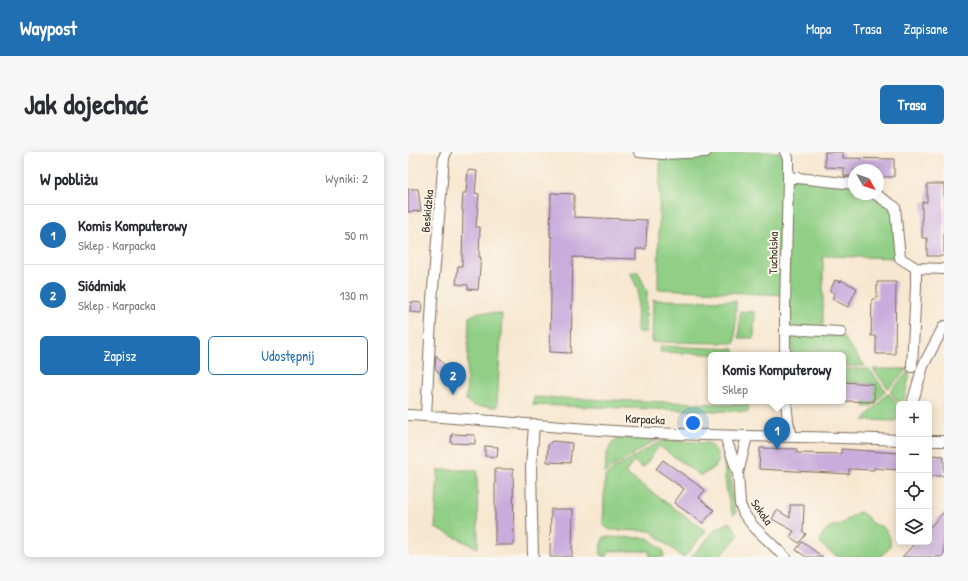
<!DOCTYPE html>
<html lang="pl">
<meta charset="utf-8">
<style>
:root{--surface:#fff;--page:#f7f7f7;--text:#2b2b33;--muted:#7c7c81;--line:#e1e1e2;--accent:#1f6fb2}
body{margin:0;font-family:"Patrick Hand",sans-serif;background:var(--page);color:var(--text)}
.controls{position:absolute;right:12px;bottom:12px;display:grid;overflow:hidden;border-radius:6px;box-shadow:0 2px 10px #0003}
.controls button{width:36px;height:36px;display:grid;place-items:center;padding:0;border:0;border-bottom:1px solid var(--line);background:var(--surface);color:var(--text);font:20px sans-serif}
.compass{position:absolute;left:440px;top:12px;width:36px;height:36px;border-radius:50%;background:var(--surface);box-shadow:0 2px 10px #0003;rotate:130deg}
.you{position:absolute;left:285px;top:271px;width:14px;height:14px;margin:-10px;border:3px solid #fff;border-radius:50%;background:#1a73e8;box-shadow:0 0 0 6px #1a73e833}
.badge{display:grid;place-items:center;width:26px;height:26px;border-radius:50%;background:var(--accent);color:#fff;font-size:13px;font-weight:700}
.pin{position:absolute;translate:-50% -33px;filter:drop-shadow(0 1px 2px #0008)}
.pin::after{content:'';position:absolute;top:21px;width:14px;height:12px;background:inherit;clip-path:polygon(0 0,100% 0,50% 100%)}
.popup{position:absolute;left:300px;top:200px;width:138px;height:52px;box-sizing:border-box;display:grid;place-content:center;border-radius:6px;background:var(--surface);filter:drop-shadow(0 1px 3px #0005);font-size:13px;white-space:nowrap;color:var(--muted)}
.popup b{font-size:15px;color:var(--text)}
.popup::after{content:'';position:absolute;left:50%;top:100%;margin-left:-8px;border:8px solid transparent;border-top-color:var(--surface)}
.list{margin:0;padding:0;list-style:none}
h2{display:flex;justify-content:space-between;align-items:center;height:52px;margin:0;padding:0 16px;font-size:17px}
h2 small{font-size:13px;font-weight:400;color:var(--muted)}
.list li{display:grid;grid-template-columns:26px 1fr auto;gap:12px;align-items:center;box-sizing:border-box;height:60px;padding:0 16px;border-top:1px solid var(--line)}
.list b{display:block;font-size:15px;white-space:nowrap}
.list p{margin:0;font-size:13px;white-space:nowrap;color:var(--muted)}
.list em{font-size:13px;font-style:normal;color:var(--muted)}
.actions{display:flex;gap:8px;padding:12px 16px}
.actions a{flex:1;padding:9px 0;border:1px solid var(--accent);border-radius:6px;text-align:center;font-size:14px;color:var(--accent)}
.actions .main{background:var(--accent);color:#fff}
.icon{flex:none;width:22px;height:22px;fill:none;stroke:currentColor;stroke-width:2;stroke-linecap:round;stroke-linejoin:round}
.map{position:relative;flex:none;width:536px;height:405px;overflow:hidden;border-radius:6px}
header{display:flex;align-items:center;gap:24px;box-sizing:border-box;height:56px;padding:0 20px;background:var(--accent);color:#fff}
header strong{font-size:19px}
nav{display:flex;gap:22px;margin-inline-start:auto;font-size:14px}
.intro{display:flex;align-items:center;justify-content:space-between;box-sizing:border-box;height:96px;padding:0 24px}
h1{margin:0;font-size:28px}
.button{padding:10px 18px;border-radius:6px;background:var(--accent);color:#fff;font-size:14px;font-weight:700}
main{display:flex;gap:24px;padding:0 24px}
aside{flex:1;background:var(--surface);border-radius:6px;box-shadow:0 2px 10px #0003}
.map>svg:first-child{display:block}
</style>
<header>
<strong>Waypost</strong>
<nav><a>Mapa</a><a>Trasa</a><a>Zapisane</a></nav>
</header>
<div class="intro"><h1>Jak dojechać</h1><a class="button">Trasa</a></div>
<main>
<aside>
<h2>W pobliżu<small>Wyniki: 2</small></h2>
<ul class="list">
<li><span class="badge">1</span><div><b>Komis Komputerowy</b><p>Sklep · Karpacka</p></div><em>50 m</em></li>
<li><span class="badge">2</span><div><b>Siódmiak</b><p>Sklep · Karpacka</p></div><em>130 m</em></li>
</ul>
<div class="actions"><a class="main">Zapisz</a><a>Udostępnij</a></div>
</aside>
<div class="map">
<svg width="536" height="405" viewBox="0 0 536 405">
<rect width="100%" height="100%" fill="#fbf7ec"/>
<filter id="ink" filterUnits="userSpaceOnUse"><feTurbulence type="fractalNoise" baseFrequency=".025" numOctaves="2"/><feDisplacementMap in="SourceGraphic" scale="8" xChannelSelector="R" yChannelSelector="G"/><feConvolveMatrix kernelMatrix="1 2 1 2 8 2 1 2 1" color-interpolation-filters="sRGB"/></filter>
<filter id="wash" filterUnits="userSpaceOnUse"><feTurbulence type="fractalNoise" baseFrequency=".012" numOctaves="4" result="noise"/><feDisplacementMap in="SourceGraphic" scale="16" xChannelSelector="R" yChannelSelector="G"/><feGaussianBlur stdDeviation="0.9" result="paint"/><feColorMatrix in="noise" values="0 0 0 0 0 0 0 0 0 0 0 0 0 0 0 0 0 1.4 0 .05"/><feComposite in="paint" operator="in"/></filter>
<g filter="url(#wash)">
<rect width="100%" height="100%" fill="#f7e7d0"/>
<!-- green -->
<path fill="#90cf85" stroke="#667c52" d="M298,0h79l4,25 65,7v10h21l20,13 5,51 -77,-2v75l-38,-2v-34l-127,-6 2,-129 3,-6z
M230,120l9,19 -1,41h-9l1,-42 -8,-18z
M245,148l83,1 -1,42 -83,-1z
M332,159l15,1 -1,26h-15z
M71,160l23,2 -5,93 -24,-1 -7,-6 3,-83z
M387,181l44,2 5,3 21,28h-22v-11h-51v-19z
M253,194l73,3v6l-74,-3z
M435,217h26l16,21v2l-14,15h-7v-6l9,1 1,-18 -31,-2z
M465,217h34l-18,19 -2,-1z
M501,219v7l-6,26h-3l-9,-11v-3z
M479,242l3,1 9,12v11l-4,3 -32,-1z
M126,245l214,8v7l-215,-7z
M209,286l42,2 -9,3 -19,13 -20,12 -6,6c1,-15 0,-24 12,-36z
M256,288l45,3c6,5 10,12 9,20h-2v3l-15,10 -42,-30 -16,22 -9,-7 -9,12 81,58 -22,26h-2l-31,-26 -41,-1 -7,-5 2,-48 10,-9 8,-4 27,-17z
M315,299c3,3 4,5 5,8 4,12 2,29 5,42 1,4 3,8 3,12l-3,2c-8,-20 -8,-42 -10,-64z
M30,318h39l1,78 -43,-20z
M452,360c3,2 6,3 8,6 3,4 0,2 4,5 3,2 6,2 9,3 7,4 12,15 8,22 -2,4 -7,5 -9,9h-42l-12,-8 -6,-7c1,-5 3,-10 7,-13 3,-3 8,-3 12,-4 8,-4 13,-11 21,-13z
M322,370l9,13 -19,22h-29l25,-28z
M196,385l44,1 15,12 1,7h-14l-1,-6h-40l-2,6h-5c-3,-6 -1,-14 2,-20z"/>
<g id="blocks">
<!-- building -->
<path fill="#c9abdc" d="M417,0h18v6l51,1v18h-16v-7h-24v6h-10v-8l-19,-1z
M60,18l9,1 -2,22 4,1 -3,33h4l-1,30h2l-3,33 -10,-1v-4l-12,-1 2,-18h4l1,-56h-1l1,-17h3z
M519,32h17v72h-17v-18h-5v-36h5z
M0,37h10l3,22 -13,1z
M143,41l23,1v23l73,3 -1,29h-10v10l-63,-2 -2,96 -21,-1 2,-115h-2z
M427,128l6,2v-2l16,8 -9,19 -16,-8 3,-6 -5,-2z
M469,130h19l-1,72h-19v-18h-5l1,-37h5z
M3,150l11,1 -1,10 -11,-1z
M28,203l12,14 -7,7 -6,-8z
M435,230l31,2v18l-31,-1z
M44,282l23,1v9l-24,-1z
M144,289l20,2 -2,20 -23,-1 1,-17z
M77,294l13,1 -1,10 -12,-1z
M352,296l37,1v4l44,1v-5l58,4v17l-25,-2v2l-25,-1v5l-90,-5z
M521,303l15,1v20h-15z
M255,308l42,30 -6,8 15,12 -11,13 -29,-20 10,-14 -28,-20z
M87,317h18l1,76h-19z
M382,353h14l-1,27 3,2 -7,9 -9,-6 4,-6 -22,-12 5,-9 13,8z
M143,357h22l-1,48h-22z
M536,360v45h-42l14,-15h13v-14z
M394,390l21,15h-17l-10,-7z"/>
</g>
</g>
<g filter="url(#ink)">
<use href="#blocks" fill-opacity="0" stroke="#7d6c5c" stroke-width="1"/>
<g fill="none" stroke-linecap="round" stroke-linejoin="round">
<!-- minor casing -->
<g stroke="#7d6c5c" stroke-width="12">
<path id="minor" d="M231,0l24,2 43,-2
M377,0l3,6v19l-3,131v47
M380,25l66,7
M467,42l20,13 5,51 16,10 28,1
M377,177l56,3
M504,215l4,-81v-18
M378,249l2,21 4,14
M504,252l11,-38 21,-40
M0,263c75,4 149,13 224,17 89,5 178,4 267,8
M18,264l6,-116 12,-142 2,-6
M317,284l13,37 2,31 4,10 9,12 32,31
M521,289h15
M330,321l9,-37
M125,405l-2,-89 3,-44"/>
</g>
<!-- minor -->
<use href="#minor" stroke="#fff" stroke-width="10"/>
</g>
</g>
<g text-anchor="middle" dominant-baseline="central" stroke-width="4" stroke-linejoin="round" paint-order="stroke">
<!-- street labels -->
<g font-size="12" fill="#3b2a1e" stroke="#fbf7ec">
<text transform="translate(19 59) rotate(-85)">Beskidzka</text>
<text transform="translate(365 101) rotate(-89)">Tucholska</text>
<text transform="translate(237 267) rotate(3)">Karpacka</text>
<text transform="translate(354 360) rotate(55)">Sokola</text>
</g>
</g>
</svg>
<div class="controls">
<button>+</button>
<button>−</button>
<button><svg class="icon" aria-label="locate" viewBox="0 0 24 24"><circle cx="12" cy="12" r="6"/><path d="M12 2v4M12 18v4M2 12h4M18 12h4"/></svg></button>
<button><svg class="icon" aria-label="layers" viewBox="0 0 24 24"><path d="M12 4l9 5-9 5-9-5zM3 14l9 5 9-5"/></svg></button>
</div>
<svg class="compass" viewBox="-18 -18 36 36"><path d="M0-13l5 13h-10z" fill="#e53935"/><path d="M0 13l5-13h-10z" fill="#7c7c81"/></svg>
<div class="you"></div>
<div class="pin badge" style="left:369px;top:298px">1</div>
<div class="popup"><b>Komis Komputerowy</b>Sklep</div>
<div class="pin badge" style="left:45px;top:243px">2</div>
</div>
</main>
